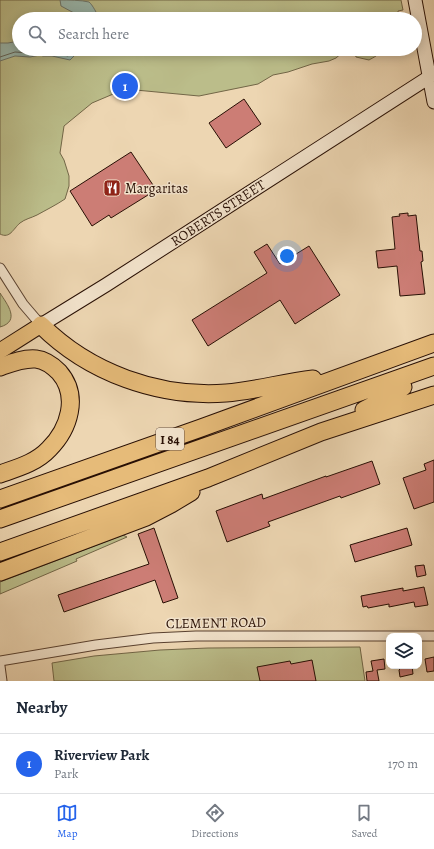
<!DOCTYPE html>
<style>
:root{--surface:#fff;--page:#f6f6f7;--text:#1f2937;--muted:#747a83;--line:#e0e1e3;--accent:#2563eb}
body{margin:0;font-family:Alegreya,serif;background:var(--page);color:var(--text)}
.controls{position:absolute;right:12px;bottom:12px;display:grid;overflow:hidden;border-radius:8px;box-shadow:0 2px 10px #0003}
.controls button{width:36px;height:36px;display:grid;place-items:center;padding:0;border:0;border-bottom:1px solid var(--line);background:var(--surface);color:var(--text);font:20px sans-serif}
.you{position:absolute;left:287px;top:256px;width:14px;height:14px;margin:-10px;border:3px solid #fff;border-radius:50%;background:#1a73e8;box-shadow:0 0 0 6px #1a73e833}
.badge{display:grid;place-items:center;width:26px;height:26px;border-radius:50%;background:var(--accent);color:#fff;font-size:13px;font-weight:700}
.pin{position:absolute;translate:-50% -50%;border:2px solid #fff;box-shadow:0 1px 4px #0006}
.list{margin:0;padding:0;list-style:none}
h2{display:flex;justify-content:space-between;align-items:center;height:52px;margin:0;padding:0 16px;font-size:17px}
h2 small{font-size:13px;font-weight:400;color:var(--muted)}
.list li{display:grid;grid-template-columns:26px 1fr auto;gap:12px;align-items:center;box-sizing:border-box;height:60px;padding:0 16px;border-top:1px solid var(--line)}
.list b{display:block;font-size:15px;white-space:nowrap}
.list p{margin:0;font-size:13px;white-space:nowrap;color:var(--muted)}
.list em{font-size:13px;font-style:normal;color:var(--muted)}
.icon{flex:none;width:22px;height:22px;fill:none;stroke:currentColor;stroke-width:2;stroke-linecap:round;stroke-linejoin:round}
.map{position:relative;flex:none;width:434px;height:681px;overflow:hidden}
.search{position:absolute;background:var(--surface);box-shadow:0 2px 10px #0003;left:12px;right:12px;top:12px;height:44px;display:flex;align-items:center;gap:10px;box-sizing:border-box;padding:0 14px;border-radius:22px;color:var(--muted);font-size:15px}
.sheet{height:112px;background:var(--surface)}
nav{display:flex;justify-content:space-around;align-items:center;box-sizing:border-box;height:56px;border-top:1px solid var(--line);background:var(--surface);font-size:11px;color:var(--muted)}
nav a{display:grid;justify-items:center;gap:2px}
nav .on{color:var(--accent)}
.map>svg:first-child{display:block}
</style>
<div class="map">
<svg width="434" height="681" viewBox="0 0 434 681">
<rect width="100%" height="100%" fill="#edd6b2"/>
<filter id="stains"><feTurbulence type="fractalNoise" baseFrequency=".005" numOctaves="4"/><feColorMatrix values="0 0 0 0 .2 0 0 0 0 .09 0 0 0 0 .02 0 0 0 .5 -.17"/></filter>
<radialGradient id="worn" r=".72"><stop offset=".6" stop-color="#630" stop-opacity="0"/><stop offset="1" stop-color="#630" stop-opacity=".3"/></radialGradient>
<!-- green -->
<path fill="#bbbd8a" stroke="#726647" d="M0,0h401l2,10 -5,1v3l-1,5h-378v30h328l-4,3 -7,6 -7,3 -17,3 -24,8 -15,3 -15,9 -59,12 -74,-7 -33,14 -28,23 -4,27 4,7 5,16v10l-4,13c-9,6 -19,11 -28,16 -6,3 -12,4 -17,8 -7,6 -10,16 -20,11z
M349,49h31c0,6 -6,8 -11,11l-13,-3 -2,-6z
M0,293c7,11 21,28 0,34z
M123,535l4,2 -51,22 1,2 -77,33v-12z
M360,647l5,34h-311l-2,-18 42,-7 66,-6 48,-2z"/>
<!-- water -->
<path fill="#99b9b0" stroke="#6c756b" d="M60,0c8,0 21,0 29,2 3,2 9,13 10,17h-18l-7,-6 -13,-7z
M19,41v8h65l-6,3 -8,8 -18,-4h-9l-3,-1 -10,2 -15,-1 -15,5v-18h8z"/>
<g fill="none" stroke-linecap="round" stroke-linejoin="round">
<!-- shore -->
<path stroke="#60645a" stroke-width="1" d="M0,57l15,-5 15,1 9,-2 14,1 15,4 8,-7"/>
</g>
<!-- building -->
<path fill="#cc7d75" stroke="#280f04" d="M244,99l17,25 -35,24 -17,-25z
M131,152l22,33 -8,5 3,5 -37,23 -2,-3 -17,11 -22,-35z
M408,213v3l8,-1 4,36h2l1,10 -2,1 4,32 -25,2 -3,-30 -19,2 -2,-17 19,-2 -3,-32 8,-1 -1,-2z
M267,244l13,20 29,-18 31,49 -45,29 -15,-24 -72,46 -16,-26 75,-47 -13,-21z
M434,460v42l-20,7 -11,-31 23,-8 -2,-6z
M372,461l8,23 -39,14 -1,-2 -72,26 2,4 -43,16 -11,-31 46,-17 1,5 63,-23v1z
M154,528l24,70 -15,5 -8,-23 -91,32 -6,-17 91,-31 -11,-30z
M407,528l5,17 -57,17 -5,-17z
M424,565l2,10 -9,2 -2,-11z
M424,587l4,18 -13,2 -1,-5 -25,5v-3l-21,4 -1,-2 -4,1 -2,-11 42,-8v3z
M434,657v14l-7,1 -2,-13z
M384,659l1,10 -8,1 2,11h-12l-1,-9 7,-1 -2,-10z
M312,660l4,21h-56l-3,-14 33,-6 1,3z
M399,666h13l1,8 -13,3 -1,-7 1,-1z"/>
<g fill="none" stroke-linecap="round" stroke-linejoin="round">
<!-- street casing -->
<g stroke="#594130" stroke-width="11">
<path id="street" d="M0,268l23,36 18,21
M0,661l96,-16 57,-7 43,-2h238
M0,666l2,15"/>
</g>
<!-- secondary casing -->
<g stroke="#280f04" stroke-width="15">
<path id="secondary" d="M415,0l19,102
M41,325l65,-40 328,-211"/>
</g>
<!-- primary casing -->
<g stroke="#280f04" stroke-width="17">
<path id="primary" d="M0,351l41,-26"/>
</g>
<!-- highway casing -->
<g stroke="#280f04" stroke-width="19">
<path id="highway" d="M41,325c48,48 118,73 185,68 29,-2 58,-11 87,-14
M0,367c11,-4 23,-9 36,-8 9,1 17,7 23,13 21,24 10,57 -10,77 -13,14 -32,19 -49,25
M364,410l25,-13 14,-10
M0,499l201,-71 233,-85
M0,519l434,-153
M0,552l208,-74 113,-46 113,-37
M0,572l146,-55 25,-13 20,-12"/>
</g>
<!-- street -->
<use href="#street" stroke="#f3e4cd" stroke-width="9"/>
<!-- secondary -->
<use href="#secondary" stroke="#f3e4cd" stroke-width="13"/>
<!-- primary -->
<use href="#primary" stroke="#e6bb79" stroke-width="15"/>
<!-- highway -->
<use href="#highway" stroke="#e6bb79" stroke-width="17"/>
</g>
<!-- icons -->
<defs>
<g id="restaurant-square" transform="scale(0.9)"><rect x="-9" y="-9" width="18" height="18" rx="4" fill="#8f2418" stroke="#f3e4cd"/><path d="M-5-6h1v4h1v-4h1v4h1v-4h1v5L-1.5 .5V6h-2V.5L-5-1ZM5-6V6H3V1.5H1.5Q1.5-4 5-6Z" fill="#fff"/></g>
</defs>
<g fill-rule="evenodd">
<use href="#restaurant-square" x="112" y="188"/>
</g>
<g text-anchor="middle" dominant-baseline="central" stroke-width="3" stroke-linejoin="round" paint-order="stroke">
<!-- shield labels -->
<rect fill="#f3e4cd" stroke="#654f40" stroke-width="1" x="156" y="428" width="28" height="22" rx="3"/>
<g font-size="13" font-weight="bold" fill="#280f04">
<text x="170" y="439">I 84</text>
</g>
<!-- poi labels -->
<g font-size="14" fill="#280f04" stroke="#f3e4cd" text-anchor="start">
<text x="125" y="188">Margaritas</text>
</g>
<!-- street labels -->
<g font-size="14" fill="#280f04" stroke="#f3e4cd">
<text transform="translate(218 213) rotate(-33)">ROBERTS STREET</text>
<text transform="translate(216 623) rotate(-1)">CLEMENT ROAD</text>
</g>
</g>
<rect width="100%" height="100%" filter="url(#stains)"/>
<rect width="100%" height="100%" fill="url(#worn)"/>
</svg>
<div class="controls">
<button><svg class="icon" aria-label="layers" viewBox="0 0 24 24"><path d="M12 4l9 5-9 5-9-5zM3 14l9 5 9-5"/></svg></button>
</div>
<div class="you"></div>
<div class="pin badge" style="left:125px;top:86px">1</div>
<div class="search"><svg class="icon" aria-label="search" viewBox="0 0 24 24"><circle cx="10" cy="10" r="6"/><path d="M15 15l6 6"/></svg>Search here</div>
</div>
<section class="sheet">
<h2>Nearby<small></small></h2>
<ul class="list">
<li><span class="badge">1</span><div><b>Riverview Park</b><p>Park</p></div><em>170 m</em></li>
</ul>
</section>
<nav>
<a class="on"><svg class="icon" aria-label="map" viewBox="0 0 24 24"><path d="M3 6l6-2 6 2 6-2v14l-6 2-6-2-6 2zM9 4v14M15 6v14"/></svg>Map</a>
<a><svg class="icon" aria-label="directions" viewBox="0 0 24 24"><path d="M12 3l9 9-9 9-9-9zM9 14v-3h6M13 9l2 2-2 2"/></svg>Directions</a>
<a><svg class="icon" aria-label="saved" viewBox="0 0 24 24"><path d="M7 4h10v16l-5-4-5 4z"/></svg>Saved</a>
</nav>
